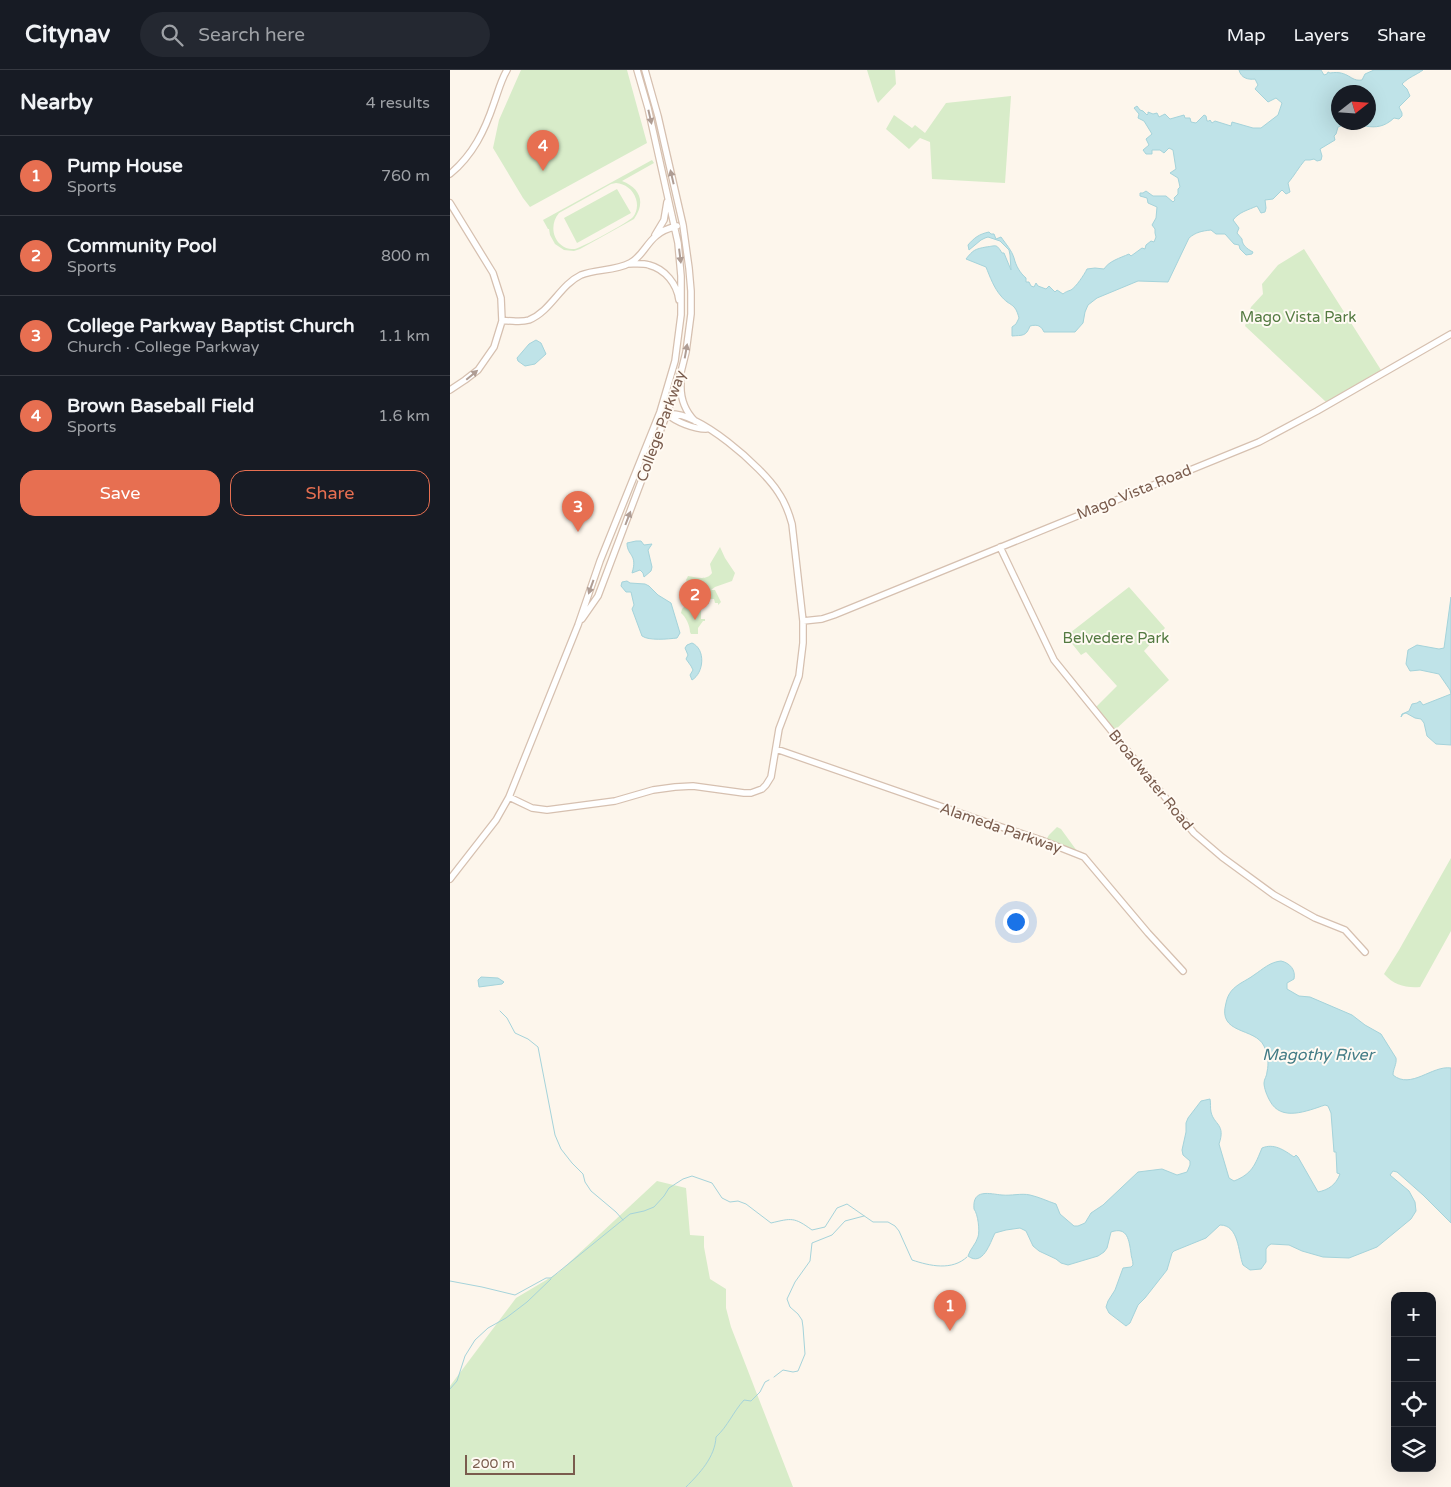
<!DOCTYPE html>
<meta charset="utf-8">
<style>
:root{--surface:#171b24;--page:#242831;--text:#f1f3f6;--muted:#9ea1a6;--line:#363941;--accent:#e76f51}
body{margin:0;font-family:"Varela Round",sans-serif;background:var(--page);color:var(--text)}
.controls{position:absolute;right:15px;bottom:15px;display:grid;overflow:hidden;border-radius:10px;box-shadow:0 5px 20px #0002}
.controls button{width:45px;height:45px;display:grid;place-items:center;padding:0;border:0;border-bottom:1px solid var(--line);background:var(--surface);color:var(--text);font:25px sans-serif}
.compass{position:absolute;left:881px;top:15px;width:45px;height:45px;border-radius:50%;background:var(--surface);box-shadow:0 5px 20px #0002;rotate:73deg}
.scale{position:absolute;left:15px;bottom:12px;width:110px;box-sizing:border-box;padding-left:5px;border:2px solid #7a5c4d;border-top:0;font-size:14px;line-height:18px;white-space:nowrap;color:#7a5c4d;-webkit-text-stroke:4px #fffaf3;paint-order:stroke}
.you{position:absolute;left:565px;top:851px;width:18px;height:18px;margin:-12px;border:4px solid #fff;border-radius:50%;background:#1a73e8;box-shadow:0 0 0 8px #1a73e833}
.badge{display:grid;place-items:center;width:32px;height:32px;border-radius:50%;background:var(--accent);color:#fff;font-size:16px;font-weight:700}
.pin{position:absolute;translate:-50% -41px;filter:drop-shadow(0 1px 2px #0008)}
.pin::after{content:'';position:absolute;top:26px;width:18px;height:15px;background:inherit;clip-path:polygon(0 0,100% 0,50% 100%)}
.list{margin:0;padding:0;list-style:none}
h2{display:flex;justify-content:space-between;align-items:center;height:65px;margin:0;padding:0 20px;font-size:21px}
h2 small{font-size:16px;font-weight:400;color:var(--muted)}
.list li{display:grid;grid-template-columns:32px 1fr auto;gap:15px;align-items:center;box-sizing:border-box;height:80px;padding:0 20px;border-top:1px solid var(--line)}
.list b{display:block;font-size:19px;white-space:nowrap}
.list p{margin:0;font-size:16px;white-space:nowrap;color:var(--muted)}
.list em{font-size:16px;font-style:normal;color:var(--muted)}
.actions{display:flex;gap:10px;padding:15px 20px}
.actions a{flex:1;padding:11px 0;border:1px solid var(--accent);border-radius:15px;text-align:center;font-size:18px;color:var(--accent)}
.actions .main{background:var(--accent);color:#fff}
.icon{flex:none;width:28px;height:28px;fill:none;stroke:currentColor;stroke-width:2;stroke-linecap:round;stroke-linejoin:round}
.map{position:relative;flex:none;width:1001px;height:1417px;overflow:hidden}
header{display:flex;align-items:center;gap:30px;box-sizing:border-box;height:70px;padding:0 25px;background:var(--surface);border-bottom:1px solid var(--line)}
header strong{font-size:24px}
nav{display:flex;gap:28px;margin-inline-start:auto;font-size:18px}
.search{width:350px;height:45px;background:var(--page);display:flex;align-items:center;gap:12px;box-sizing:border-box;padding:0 18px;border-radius:28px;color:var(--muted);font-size:19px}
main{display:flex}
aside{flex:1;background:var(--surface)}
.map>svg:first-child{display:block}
</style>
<header>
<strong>Citynav</strong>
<div class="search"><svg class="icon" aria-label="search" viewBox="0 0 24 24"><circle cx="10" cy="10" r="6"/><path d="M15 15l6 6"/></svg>Search here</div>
<nav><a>Map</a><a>Layers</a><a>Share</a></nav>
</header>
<main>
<aside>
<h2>Nearby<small>4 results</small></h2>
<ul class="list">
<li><span class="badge">1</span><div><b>Pump House</b><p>Sports</p></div><em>760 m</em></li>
<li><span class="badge">2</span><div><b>Community Pool</b><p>Sports</p></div><em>800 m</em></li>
<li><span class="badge">3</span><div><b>College Parkway Baptist Church</b><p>Church · College Parkway</p></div><em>1.1 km</em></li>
<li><span class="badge">4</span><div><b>Brown Baseball Field</b><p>Sports</p></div><em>1.6 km</em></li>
</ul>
<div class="actions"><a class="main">Save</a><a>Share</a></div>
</aside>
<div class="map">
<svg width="1001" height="1417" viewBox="0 0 1001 1417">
<rect width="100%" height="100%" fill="#fdf6ec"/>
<!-- green -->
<path fill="#d8ecc9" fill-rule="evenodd" d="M71,0h106l20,73 -117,64 -7,-9 -30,-50 6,-28z
M417,0h28l1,14 -18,19 -2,-4z
M561,26l-6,87 -73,-4 -2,-37 -10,-4 -11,11 -23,-20 8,-14 18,13 3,-3 10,8 21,-30z
M202,90l2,3 -32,18c18,7 24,21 12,38l-54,30 -6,2 -10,-1 -9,-6 -5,-9 -1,-6h-1l-5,-9zM166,113c9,1 17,6 20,16 2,6 1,13 -3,18 -4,5 -52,31 -58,32 -20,1 -28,-22 -16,-36l52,-29z
M167,119l14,24 -54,30 -13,-25z
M854,179l77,121 -55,32 -81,-76 6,-19 12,-13 -1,-10 16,-19z
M270,477l5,11 10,15 -3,8 -17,6 -4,3h4l6,12 -3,3v-2h-3l-1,-4h-5v5l-17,-1 5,-6 -11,-17 2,-4c8,1 19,5 24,-3l-2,-9z
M679,517l36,41 -21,23 25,29 -54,50 -19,-23 21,-21 -31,-34 -5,3 -15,-19z
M234,537h15l2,2v10h4v2h-2l-5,7v6h-7l-1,-2c0,-6 -4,-15 -9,-19l1,-4z
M607,757l4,2 16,22 -1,1 -30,-12 3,-5z
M1001,788v73l-31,56c-15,1 -26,-2 -36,-13l15,-24z
M207,1111l29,7 4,47 14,1v11l6,32 16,10v19l5,19 62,160h-343v-101l66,-88 42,-25z"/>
<!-- water -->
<path fill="#bfe3e8" stroke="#a5d3da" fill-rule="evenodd" d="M789,0h82l3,5 3,-1 1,-2 2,1c19,-3 20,9 32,7l3,-6 9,-4h49c-7,5 -14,7 -21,14l5,5 3,7 -11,11 3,6v3l-3,3 -5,-1c-20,19 -35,0 -56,9l-2,7 -2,2 1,4 -15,9 2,7 -1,4 -4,1 -3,-2 -4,1h-5c-6,7 -11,16 -17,23l2,9 -4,2 -4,-4 -9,9 -8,1 1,8 -1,4 -4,1 -4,-7c-9,4 -18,6 -24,14l6,8 -2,5 5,6c0,6 5,10 11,13l-1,2 -6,1 -6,-6 -1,-4 -5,-1 -9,-10h-9l-5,-4c-9,1 -15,2 -22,8l-21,44 -30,-1 -41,17 -9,7 -3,7 -2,11 -8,9h-31c-3,-6 -6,-8 -14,-6 -4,11 -8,9 -18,10v-9l4,-3 3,-6c-4,-16 -9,-11 -18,-22 -7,-8 -11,-19 -15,-29l-20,-8c7,-9 9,-10 20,-12 10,-1 10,-4 16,6h2l7,17 -1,-15 -1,-5 -9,-9 -12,-4 -3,1 -4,2 -12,10 -1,-5c6,-7 11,-11 21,-13l2,2h3l2,5 5,-2c5,7 11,14 13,21 2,8 6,15 12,20v4h3l2,4 3,1 2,-4 2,3 8,3 3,-3 6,6 2,-2 6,4c2,-2 5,-3 8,-4 5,-3 13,-15 16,-21l8,-1 9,1c5,-8 16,-11 25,-15l2,2 11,-8 3,1 1,-4 5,-4 3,1 2,-5 -1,-4v-4l-3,-4 4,-7 1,-11 -9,-4 -1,-5 -7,-2v-3h3l3,-2 7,5h13l7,6 2,-2 -1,-2 4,-4v-5l2,-2 -2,-9 -8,-5 6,-4 -3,-19 -4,-2 -5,5 -4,-3h-8v4h-6l-3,-4 6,-5 -3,-6 6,-5 -8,-13 -6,-3 1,-4 -5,-6 3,-2 3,4 3,1 4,4 1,-1v-2l5,2 4,-1 2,4 6,-3 5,5 14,-4 1,3h5l1,4 5,1 8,-8 2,1 1,5h2l1,-1 2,3 3,-2 16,5 1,-4 21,6h8l17,-13 4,-12 -6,-5 -8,4 -13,-13 3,-4 -3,-6c-7,1 -14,-1 -16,-9zM918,22v30h-30v-30z
M86,270l5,3 5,11 -11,10 -10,2 -7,-5 -1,-3 12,-14z
M186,471h5l3,4 8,-1 -4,6 4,17 -1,4 -7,6 -1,-4 -3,-3 -8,3c6,-19 -5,-17 -5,-30z
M177,511l3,2 15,1 4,2 9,9 13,8 9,30 -3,5c-9,1 -28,3 -35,-2l-10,-27 2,-4 -3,-13h-5l-5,-6 1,-4z
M1001,527v148l-15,-1 -9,-8 -3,-13 -3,-4 -6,-1 -9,-5 -3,1 -2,3 1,-3 7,-3 3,-7 5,-1 3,-2 3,4 28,-11 -1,-4 -11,-16 -19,-4 -10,1 -4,-7 2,-14 9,-5 22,4 5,-1z
M242,573c14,6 12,30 0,37l-2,-5 3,-5 -2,-4 -5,-7 2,-4 -3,-7 2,-3z
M831,891c9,2 15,9 13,18l-7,4v6l12,7 11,1 42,18 13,10 16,9 15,24c1,6 -3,11 -3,17 18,15 39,-10 58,-7v155l-28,-28 -26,-23 -4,-1 -3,4 19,16 6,11 1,9 -5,8 -34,28 -28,11 -26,-1 -21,-6 -13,-6 -18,-1 -3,2 -2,3v13l-5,7 -11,1 -7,-5c-5,-13 -4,-40 -23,-40l-14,13 -32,13 -2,2 -5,17 -22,28 -7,7 -8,18 -4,3 -17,-13 -3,-6 2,-6 7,-11 8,-22 8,-1 2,-2c0,-5 -2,-8 -2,-12 -2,-12 -3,-27 -20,-21l-4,16 -3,4 -6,4 -30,9 -7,-2 -5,-4 -17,-8 -6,-5 -7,-15 -6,-3 -14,2 -11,3c-5,10 -12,34 -27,23 2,-7 8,-12 10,-19 2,-6 0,-23 -4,-28 -2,-21 16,-15 28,-14 9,1 19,-2 28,0 9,2 17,6 26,9l4,10 14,12h4l7,-3 6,-10 12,-8 35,-33 24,-3 15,6 10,-3 3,-7v-4l-7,-6 -1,-5 4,-18v-9l2,-5 13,-17 9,-2c1,4 0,9 1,13 3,13 15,12 8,32l10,34 5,3c18,-7 21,-16 28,-33 12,-5 22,2 32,9l2,-2 2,2 20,35c10,-2 18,-7 22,-18l-3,-1 -1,-21h-2l-3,-39 -3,-7 -3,-1c-18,6 -44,17 -55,-4 -3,-5 -6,-13 -6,-18 0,-4 3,-7 3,-11 2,-9 1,-18 -3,-26 -9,-19 -47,-11 -38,-43 2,-10 7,-15 15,-20 5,-3 9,-5 13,-8 9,-6 16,-13 27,-14z
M31,907l17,1 6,4 -2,2 -23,3 -1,-7z"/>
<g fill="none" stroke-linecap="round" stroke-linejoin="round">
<!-- stream -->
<path stroke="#a5d3da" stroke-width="1" d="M50,941l7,7 8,15 13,6 10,8 17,88 6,14 11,14 11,11 2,8 6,9 25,21 7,8
M0,1211l32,6 33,8 31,-17h5l79,-64 14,-3 10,-4 10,-11 5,-8 14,-9 9,-3 20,7 10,15 8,4 8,-1 8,3 25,19c21,-5 23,-6 41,7l13,-3 12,-19 10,-4 26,18h15l7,4 4,5 13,29c18,6 40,11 55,-3
M324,1307l9,-7 10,2 5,-1 7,-17 -2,-27 -1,-7 -4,-6 -8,-7 -3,-8 8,-17 15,-21 2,-18 20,-8 13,-14 19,-5
M0,1319l7,-8 8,-25 10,-16 13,-12 18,-10 21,-16 24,-23
M236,1417c14,-14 29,-30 30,-50 12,-11 17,-25 28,-37l7,1 9,-9 5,-10 4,-2"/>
<!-- secondary casing -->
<g stroke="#d6c0b0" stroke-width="8">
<path id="secondary" d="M0,104c23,-19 35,-44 44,-71 4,-11 7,-23 13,-33
M0,133l43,70 8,25 1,23 -8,26 -16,23 -13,10 -15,10
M205,165l9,-15 3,-18
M178,194c7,0 14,-1 21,1 16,4 28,19 30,35
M52,251c9,-1 18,2 27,-1 22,-9 31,-35 52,-45 15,-6 34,-4 49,-12 12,-6 16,-19 26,-27 6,-6 13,-8 21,-10
M231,312c-1,15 3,28 14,39
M217,344c9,8 27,15 39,15
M550,477l54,113 140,173 28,24 52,38 41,23 30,12 20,22
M132,549l16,-23 80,-212 8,-32 5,-38v-23l-2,-23 -6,-43 -25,-109 -13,-46
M353,551l19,-2 12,-4 425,-173 58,-31 134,-77
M326,679l210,73 55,18 43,17 64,76 35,38
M59,727l23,11 15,2 68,-9 38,-11 22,-3 18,-1 51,7h7l11,-4 4,-4 5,-8 8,-48 20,-53 4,-33v-22l-11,-97c-3,-11 -7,-22 -14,-32 -16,-25 -80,-82 -111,-78
M0,809l46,-59 13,-23 69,-172 22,-64 60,-149 15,-51 6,-46v-39l-3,-33 -30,-135 -11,-38"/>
</g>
<!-- secondary -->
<use href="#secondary" stroke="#fff" stroke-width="5.5"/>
</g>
<!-- one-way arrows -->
<defs><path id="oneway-solid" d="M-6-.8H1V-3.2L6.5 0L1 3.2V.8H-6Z" transform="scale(1.25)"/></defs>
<g fill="#af9d94">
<use href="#oneway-solid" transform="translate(200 47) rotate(77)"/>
<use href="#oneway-solid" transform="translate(222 107) rotate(-103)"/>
<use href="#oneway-solid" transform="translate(230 186) rotate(83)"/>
<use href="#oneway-solid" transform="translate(236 281) rotate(-80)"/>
<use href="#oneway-solid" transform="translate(22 305) rotate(-40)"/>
<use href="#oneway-solid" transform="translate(178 448) rotate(-69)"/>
<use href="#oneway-solid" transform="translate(141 517) rotate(110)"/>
</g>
<g text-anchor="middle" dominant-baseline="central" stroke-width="4" stroke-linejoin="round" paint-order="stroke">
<!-- park labels -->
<g font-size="15" fill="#537a41" stroke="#fffaf3">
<text x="848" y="247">Mago Vista Park</text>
<text x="666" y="568">Belvedere Park</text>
</g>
<!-- street labels -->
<g font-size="15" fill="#7a5c4d" stroke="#fffaf3">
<text transform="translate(211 356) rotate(-70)">College Parkway</text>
<text transform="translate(684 422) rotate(-22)">Mago Vista Road</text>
<text transform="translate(701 710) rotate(51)">Broadwater Road</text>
<text transform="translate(551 758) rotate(19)">Alameda Parkway</text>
</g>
<!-- water labels -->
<g font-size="16" font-style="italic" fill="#437c86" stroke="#fffaf3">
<text x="868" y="985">Magothy River</text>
</g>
</g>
</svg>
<div class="controls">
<button>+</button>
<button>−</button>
<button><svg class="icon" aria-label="locate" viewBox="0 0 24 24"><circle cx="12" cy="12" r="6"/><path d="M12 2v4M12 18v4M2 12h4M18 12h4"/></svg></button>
<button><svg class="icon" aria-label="layers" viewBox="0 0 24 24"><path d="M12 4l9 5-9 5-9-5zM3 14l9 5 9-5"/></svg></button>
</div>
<svg class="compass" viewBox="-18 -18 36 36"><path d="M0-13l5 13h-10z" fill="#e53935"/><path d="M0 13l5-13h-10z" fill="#9ea1a6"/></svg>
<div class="scale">200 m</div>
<div class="you"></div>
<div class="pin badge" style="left:500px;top:1261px">1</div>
<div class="pin badge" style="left:245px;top:550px">2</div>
<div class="pin badge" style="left:128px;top:462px">3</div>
<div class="pin badge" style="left:93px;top:101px">4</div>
</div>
</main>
